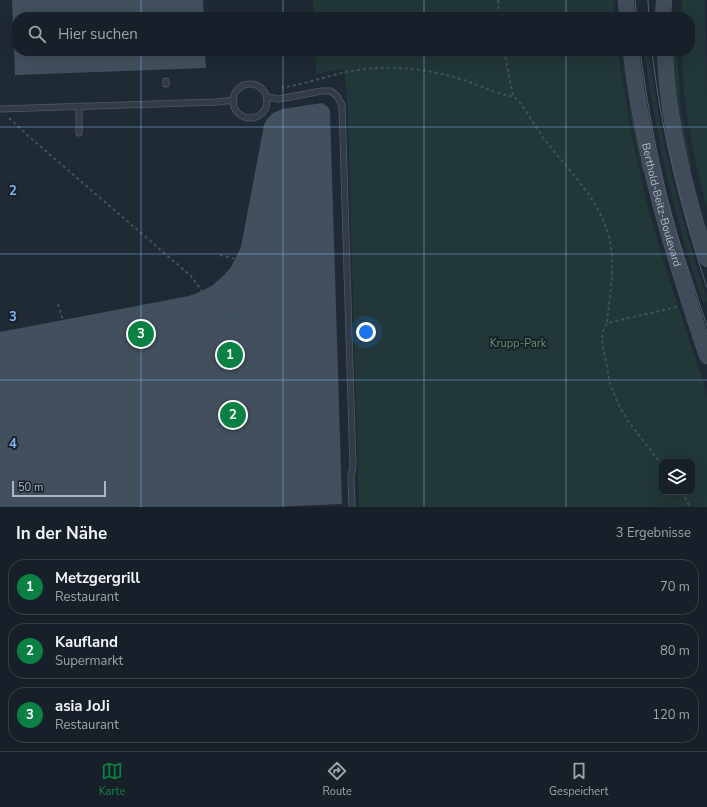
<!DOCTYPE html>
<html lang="de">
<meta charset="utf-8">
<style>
:root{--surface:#172028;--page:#202830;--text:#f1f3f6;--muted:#9ea3a8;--line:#363e45;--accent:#0b8043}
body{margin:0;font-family:"Nunito Sans",sans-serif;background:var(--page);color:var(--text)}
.controls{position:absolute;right:12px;bottom:12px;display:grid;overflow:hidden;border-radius:8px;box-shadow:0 4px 16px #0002}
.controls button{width:36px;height:36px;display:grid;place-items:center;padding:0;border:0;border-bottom:1px solid var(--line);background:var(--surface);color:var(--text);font:20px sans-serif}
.scale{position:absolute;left:12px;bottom:10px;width:94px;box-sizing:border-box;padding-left:4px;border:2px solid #adb7c3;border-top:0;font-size:11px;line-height:14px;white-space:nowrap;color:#adb7c3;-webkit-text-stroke:3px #18212a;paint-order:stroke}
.you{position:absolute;left:366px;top:332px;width:14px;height:14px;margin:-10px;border:3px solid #fff;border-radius:50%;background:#1a73e8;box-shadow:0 0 0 6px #1a73e833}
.badge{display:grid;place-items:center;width:26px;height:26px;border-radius:50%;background:var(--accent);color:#fff;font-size:13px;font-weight:700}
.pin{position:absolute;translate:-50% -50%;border:2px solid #fff;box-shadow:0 1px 4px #0006}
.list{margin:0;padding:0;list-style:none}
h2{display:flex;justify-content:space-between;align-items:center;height:52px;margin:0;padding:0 16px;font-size:17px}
h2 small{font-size:13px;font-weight:400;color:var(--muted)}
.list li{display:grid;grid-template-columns:26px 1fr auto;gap:12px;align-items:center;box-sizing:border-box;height:56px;margin:0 8px 8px;padding:0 8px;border:1px solid var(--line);border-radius:16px}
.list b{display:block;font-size:15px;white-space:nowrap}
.list p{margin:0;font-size:13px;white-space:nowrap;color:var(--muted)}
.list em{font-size:13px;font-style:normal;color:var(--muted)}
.icon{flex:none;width:22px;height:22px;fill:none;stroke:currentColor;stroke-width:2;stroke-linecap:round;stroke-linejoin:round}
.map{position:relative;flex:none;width:707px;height:507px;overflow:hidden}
.search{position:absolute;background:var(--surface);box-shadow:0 4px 16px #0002;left:12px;right:12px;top:12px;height:44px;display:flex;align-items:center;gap:10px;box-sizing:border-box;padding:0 14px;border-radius:16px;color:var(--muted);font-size:15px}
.sheet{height:244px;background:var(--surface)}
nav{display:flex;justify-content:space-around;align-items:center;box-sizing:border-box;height:56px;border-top:1px solid var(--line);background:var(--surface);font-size:11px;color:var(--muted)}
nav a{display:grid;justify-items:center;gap:2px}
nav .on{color:var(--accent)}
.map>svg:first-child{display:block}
</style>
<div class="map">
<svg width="707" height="507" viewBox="0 0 707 507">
<rect width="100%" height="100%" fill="#1f2a35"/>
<!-- green -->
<path fill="#223737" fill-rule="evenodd" d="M313,0h301l1,17h-301z
M682,0h23l2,94v113c-14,-50 -25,-103 -25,-156h8v-34h-8z
M315,51h303l14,85 14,64 15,53 46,141v113h-348l-12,-414 -4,-24 -27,5zM662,462h30v30h-30z
M621,51h3l20,119 -2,4 -10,-49z
M644,51h5c10,85 32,166 58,248v2l-4,1c-28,-82 -47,-164 -59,-251z
M673,51h4l4,56 11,62h-2l-2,-1c-7,-39 -14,-77 -15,-117z"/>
<!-- building -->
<path fill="#42505d" d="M12,0h191l1,17h-187v34h188l1,17 -191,7z
M322,103l6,4 2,4 12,393 -71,3h-271v-175l189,-36 13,-5 11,-6 12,-11 6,-7 10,-20 23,-122 3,-6 6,-6 10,-4z"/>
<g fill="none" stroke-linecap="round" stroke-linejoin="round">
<!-- service casing -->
<g stroke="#505a64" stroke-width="7">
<path id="service" d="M166,84v-3
M233 101a17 17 0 1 1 34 0a17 17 0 1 1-34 0Z
M267,97l12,2 43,-8h9l6,5 5,9 11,361 -2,11 1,30
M79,106v27
M0,109l217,-7 17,-2"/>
</g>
<!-- secondary casing -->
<g stroke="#505a64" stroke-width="16">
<g id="secondary">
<path d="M626,0l1,17"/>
<path d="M663,17l1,-17"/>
<path id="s1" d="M631,51c12,106 42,204 76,305"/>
<path d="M665,51c2,70 21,142 42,208"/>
</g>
</g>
<!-- path -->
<path stroke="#3f5354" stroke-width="2" stroke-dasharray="3 3" stroke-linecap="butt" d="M498,0l1,17
M504,51l9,45
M283,89v-2c20,-2 40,-10 59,-14 48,-11 98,-4 143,15 5,2 9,4 14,5 7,3 13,2 19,7 10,13 17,26 26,39 25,32 61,65 67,108 4,24 -2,52 -4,76
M9,118l17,16 165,142 11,15 29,26
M220,255l16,4 6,7 -5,45 -6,6v4
M58,304l5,16
M237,311h5
M0,449l4,-5
M662,465l-34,-44 -10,-17 -8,-21 -8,-42 1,-10 4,-8 70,-16
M682,492l8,15"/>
<!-- service -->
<use href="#service" stroke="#333c46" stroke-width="5.5"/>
<!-- secondary -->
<use href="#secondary" stroke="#414c59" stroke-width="15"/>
<!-- tram -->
<path stroke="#55606d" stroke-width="1" d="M635,0l2,17
M648,0l1,17
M640,51c6,43 13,86 23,129 11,50 28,98 44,146
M652,51c9,81 30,160 55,237"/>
</g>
<!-- grid -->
<path fill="none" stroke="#7fb5f6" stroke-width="1" stroke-opacity="0.55" d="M141,0v17M283,0v17M424,0v17M566,0v17M141,51v456M283,51v456M424,51v456M566,51v456M0,127h707M0,254h707M0,380h707"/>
<g text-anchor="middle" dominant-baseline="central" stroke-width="4" stroke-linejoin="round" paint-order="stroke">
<!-- street labels -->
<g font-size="11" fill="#adb7c3" stroke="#18212a">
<text stroke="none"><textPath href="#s1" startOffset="157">Berthold-Beitz-Boulevard</textPath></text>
</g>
<!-- park labels -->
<g font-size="11" fill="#65936c" stroke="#18212a">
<text x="518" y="343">Krupp-Park</text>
</g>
</g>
<g font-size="13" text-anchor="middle" font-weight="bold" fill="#7fb5f6" stroke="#18212a" stroke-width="4" stroke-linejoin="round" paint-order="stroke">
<text x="13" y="195">2</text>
<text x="13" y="321">3</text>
<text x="13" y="448">4</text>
</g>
</svg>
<div class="controls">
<button><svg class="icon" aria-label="layers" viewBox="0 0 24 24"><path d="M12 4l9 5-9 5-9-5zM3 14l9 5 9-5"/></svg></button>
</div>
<div class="scale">50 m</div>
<div class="you"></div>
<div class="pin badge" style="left:230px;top:355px">1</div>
<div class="pin badge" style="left:233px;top:415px">2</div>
<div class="pin badge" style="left:141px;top:334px">3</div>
<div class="search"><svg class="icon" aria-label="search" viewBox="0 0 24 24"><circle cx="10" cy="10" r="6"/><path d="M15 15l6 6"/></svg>Hier suchen</div>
</div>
<section class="sheet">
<h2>In der Nähe<small>3 Ergebnisse</small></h2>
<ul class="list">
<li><span class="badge">1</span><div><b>Metzgergrill</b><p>Restaurant</p></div><em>70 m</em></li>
<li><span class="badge">2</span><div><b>Kaufland</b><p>Supermarkt</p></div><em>80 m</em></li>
<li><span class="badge">3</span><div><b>asia JoJi</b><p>Restaurant</p></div><em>120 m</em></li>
</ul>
</section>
<nav>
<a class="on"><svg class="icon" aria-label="map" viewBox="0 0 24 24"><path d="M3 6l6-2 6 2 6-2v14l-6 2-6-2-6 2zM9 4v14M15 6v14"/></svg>Karte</a>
<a><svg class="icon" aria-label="directions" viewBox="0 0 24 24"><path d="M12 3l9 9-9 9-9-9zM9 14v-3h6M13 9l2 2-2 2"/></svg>Route</a>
<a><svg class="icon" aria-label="saved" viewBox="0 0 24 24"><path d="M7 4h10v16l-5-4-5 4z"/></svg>Gespeichert</a>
</nav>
